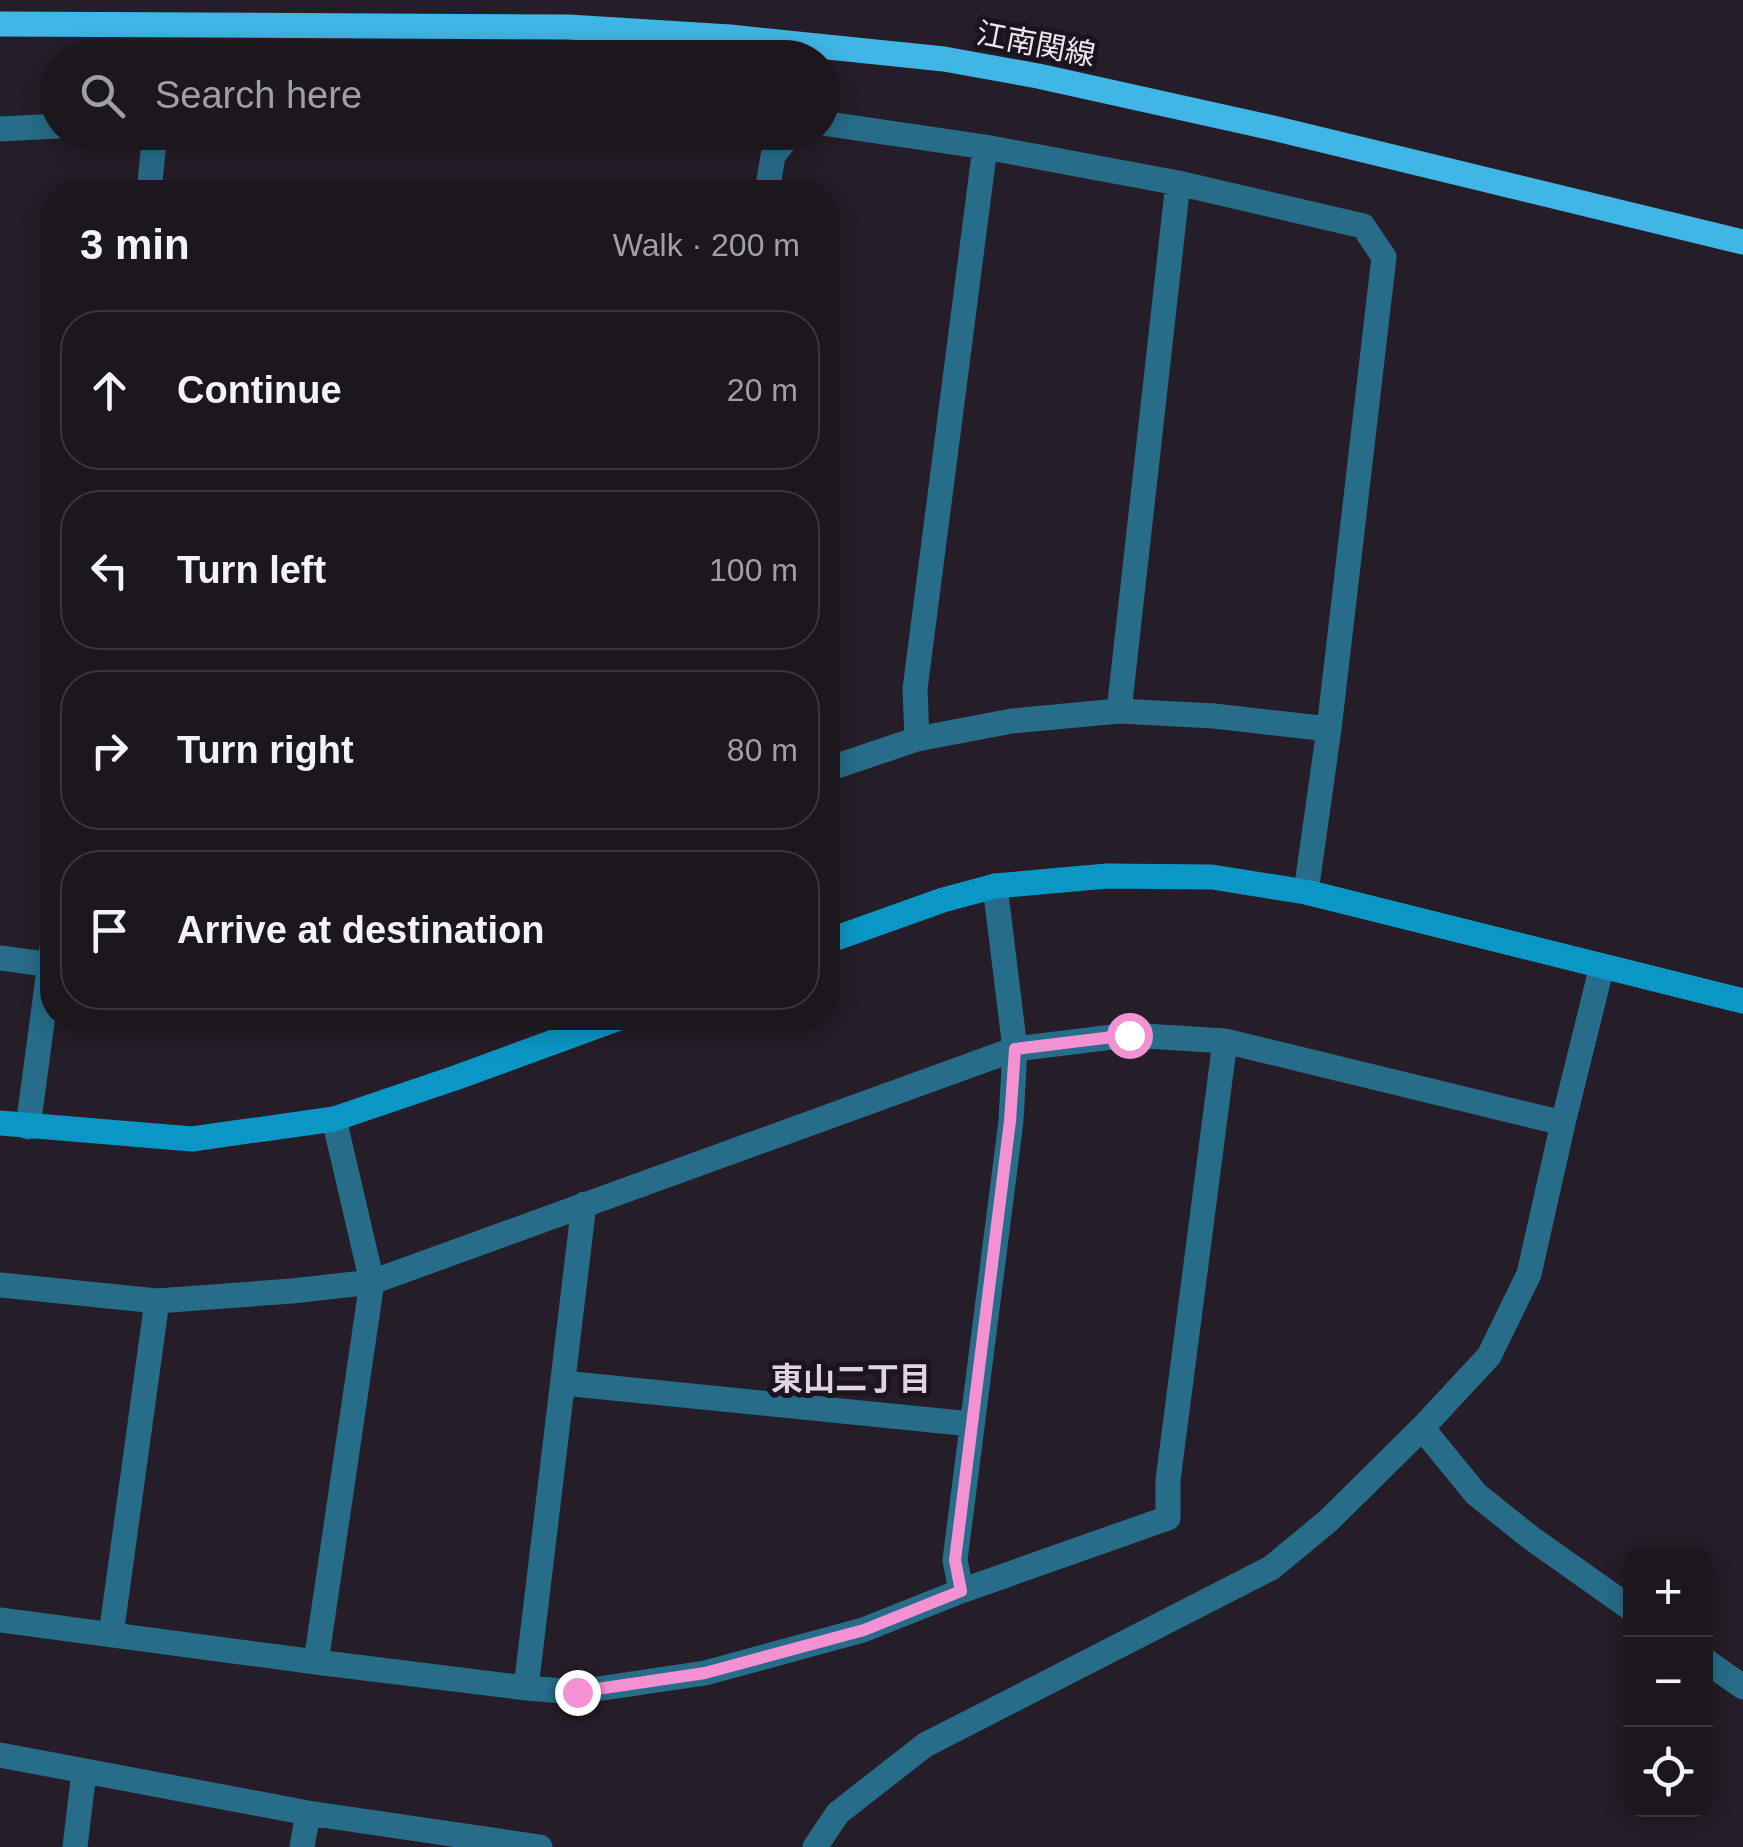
<!DOCTYPE html>
<meta charset="utf-8">
<style>
:root{--surface:#1c161d;--page:#29232a;--text:#f1f3f6;--muted:#a09fa4;--line:#3a353b}
body{margin:0;font-family:Arial,"Noto Sans JP",sans-serif;background:var(--page);color:var(--text)}
.controls{position:absolute;right:30px;bottom:30px;display:grid;overflow:hidden;border-radius:20px;box-shadow:0 5px 25px #0003}
.controls button{width:90px;height:90px;display:grid;place-items:center;padding:0;border:0;border-bottom:2px solid var(--line);background:var(--surface);color:var(--text);font:50px sans-serif}
.stop{position:absolute;width:30px;height:30px;margin:-22px;border:8px solid #f491d3;border-radius:50%;background:#fff}
.stop.end{background:#f491d3;border-color:#fff;box-shadow:0 2px 10px #0008}
.list{margin:0;padding:0;list-style:none}
h2{display:flex;justify-content:space-between;align-items:center;height:130px;margin:0;padding:0 40px;font-size:42px}
h2 small{font-size:32px;font-weight:400;color:var(--muted)}
.list li{display:grid;grid-template-columns:65px 1fr auto;gap:30px;align-items:center;box-sizing:border-box;height:160px;margin:0 20px 20px;padding:0 20px;border:2px solid var(--line);border-radius:40px}
.list b{display:block;font-size:38px;white-space:nowrap}
.list em{font-size:32px;font-style:normal;color:var(--muted)}
.icon{flex:none;width:55px;height:55px;fill:none;stroke:currentColor;stroke-width:2;stroke-linecap:round;stroke-linejoin:round}
.map{position:relative;flex:none;width:1743px;height:1847px;overflow:hidden}
.search{position:absolute;background:var(--surface);box-shadow:0 5px 25px #0003;left:40px;top:40px;width:800px;height:110px;display:flex;align-items:center;gap:25px;box-sizing:border-box;padding:0 35px;border-radius:55px;color:var(--muted);font-size:38px}
.panel{position:absolute;background:var(--surface);box-shadow:0 5px 25px #0003;left:40px;top:180px;width:800px;height:850px;border-radius:40px}
.map>svg:first-child{display:block}
</style>
<div class="map">
<svg width="1743" height="1847" viewBox="0 0 1743 1847">
<rect width="100%" height="100%" fill="#251d27"/>
<g fill="none" stroke-linecap="round" stroke-linejoin="round">
<!-- street -->
<path stroke="#276c89" stroke-width="25" d="M822,123l163,24 193,36 185,43 21,31 -55,472 -23,163
M0,129l58,-3
M149,192l6,-60
M767,192l6,-36 18,-24
M1119,711l59,-528
M917,739l-2,-50 70,-542
M828,769l89,-30 95,-18 107,-10 95,5 115,13
M0,958l52,7
M28,1127l24,-179
M0,1285l157,16 135,-10 80,-9 643,-233 114,-14 96,6 338,82
M563,1383l408,41
M1422,1428l54,66 55,44 99,70
M961,1591l-6,-31 56,-439 4,-72 -20,-163
M0,1620l316,42 210,26 51,4 128,-19 158,-43 98,-39 207,-73v-38l57,-439
M111,1635l46,-334
M1706,1661l37,26
M316,1662l56,-380 -38,-163
M526,1688l58,-484
M0,1755l308,58 232,34
M75,1847l9,-75
M302,1847l6,-34
M815,1847l23,-34 87,-68 346,-177 58,-48 93,-92 67,-72 40,-82 34,-151 39,-157"/>
<!-- secondary -->
<path stroke="#0b97c6" stroke-width="25" d="M828,941l115,-41 52,-14 112,-10 105,1 94,15 437,109
M0,1123l192,16 142,-20 121,-41 164,-60"/>
<!-- primary -->
<path stroke="#40b6e6" stroke-width="25" d="M0,24l568,3 162,10 214,22 94,17 235,52 470,114"/>
</g>
<g fill="none" stroke-linecap="round" stroke-linejoin="round">
<!-- route -->
<path stroke="#f491d3" stroke-width="12" d="M577,1692l128,-19 159,-43 97,-39 -6,-31 55,-439 5,-72 114,-14"/>
</g>
<g text-anchor="middle" dominant-baseline="central" stroke-width="10" stroke-linejoin="round" paint-order="stroke">
<!-- street labels -->
<g font-size="30" fill="#ebe6ec" stroke="#1b141e">
<text transform="translate(1036 44) rotate(11)">江南関線</text>
</g>
<!-- neighbourhood labels -->
<g font-size="32" font-weight="bold" fill="#ded4e2" stroke="#1b141e">
<text x="851" y="1379">東山二丁目</text>
</g>
</g>
</svg>
<div class="controls">
<button>+</button>
<button>−</button>
<button><svg class="icon" aria-label="locate" viewBox="0 0 24 24"><circle cx="12" cy="12" r="6"/><path d="M12 2v4M12 18v4M2 12h4M18 12h4"/></svg></button>
</div>
<div class="stop" style="left:1129px;top:1035px"></div>
<div class="stop end" style="left:577px;top:1692px"></div>
<div class="search"><svg class="icon" aria-label="search" viewBox="0 0 24 24"><circle cx="10" cy="10" r="6"/><path d="M15 15l6 6"/></svg>Search here</div>
<section class="panel">
<h2>3 min<small>Walk · 200 m</small></h2>
<ul class="list">
<li><svg class="icon" aria-label="ahead" viewBox="0 0 24 24"><path d="M12 20V5M6 11l6-6 6 6"/></svg><div><b>Continue</b></div><em>20 m</em></li>
<li><svg class="icon" aria-label="left" viewBox="0 0 24 24"><path d="M17 20v-9H6M10 6l-5 5 5 5"/></svg><div><b>Turn left</b></div><em>100 m</em></li>
<li><svg class="icon" aria-label="right" viewBox="0 0 24 24"><path d="M7 20v-9h11M14 6l5 5-5 5"/></svg><div><b>Turn right</b></div><em>80 m</em></li>
<li><svg class="icon" aria-label="arrive" viewBox="0 0 24 24"><path d="M6 21V4h12l-3 4 3 4H6"/></svg><div><b>Arrive at destination</b></div></li>
</ul>
</section>
</div>
